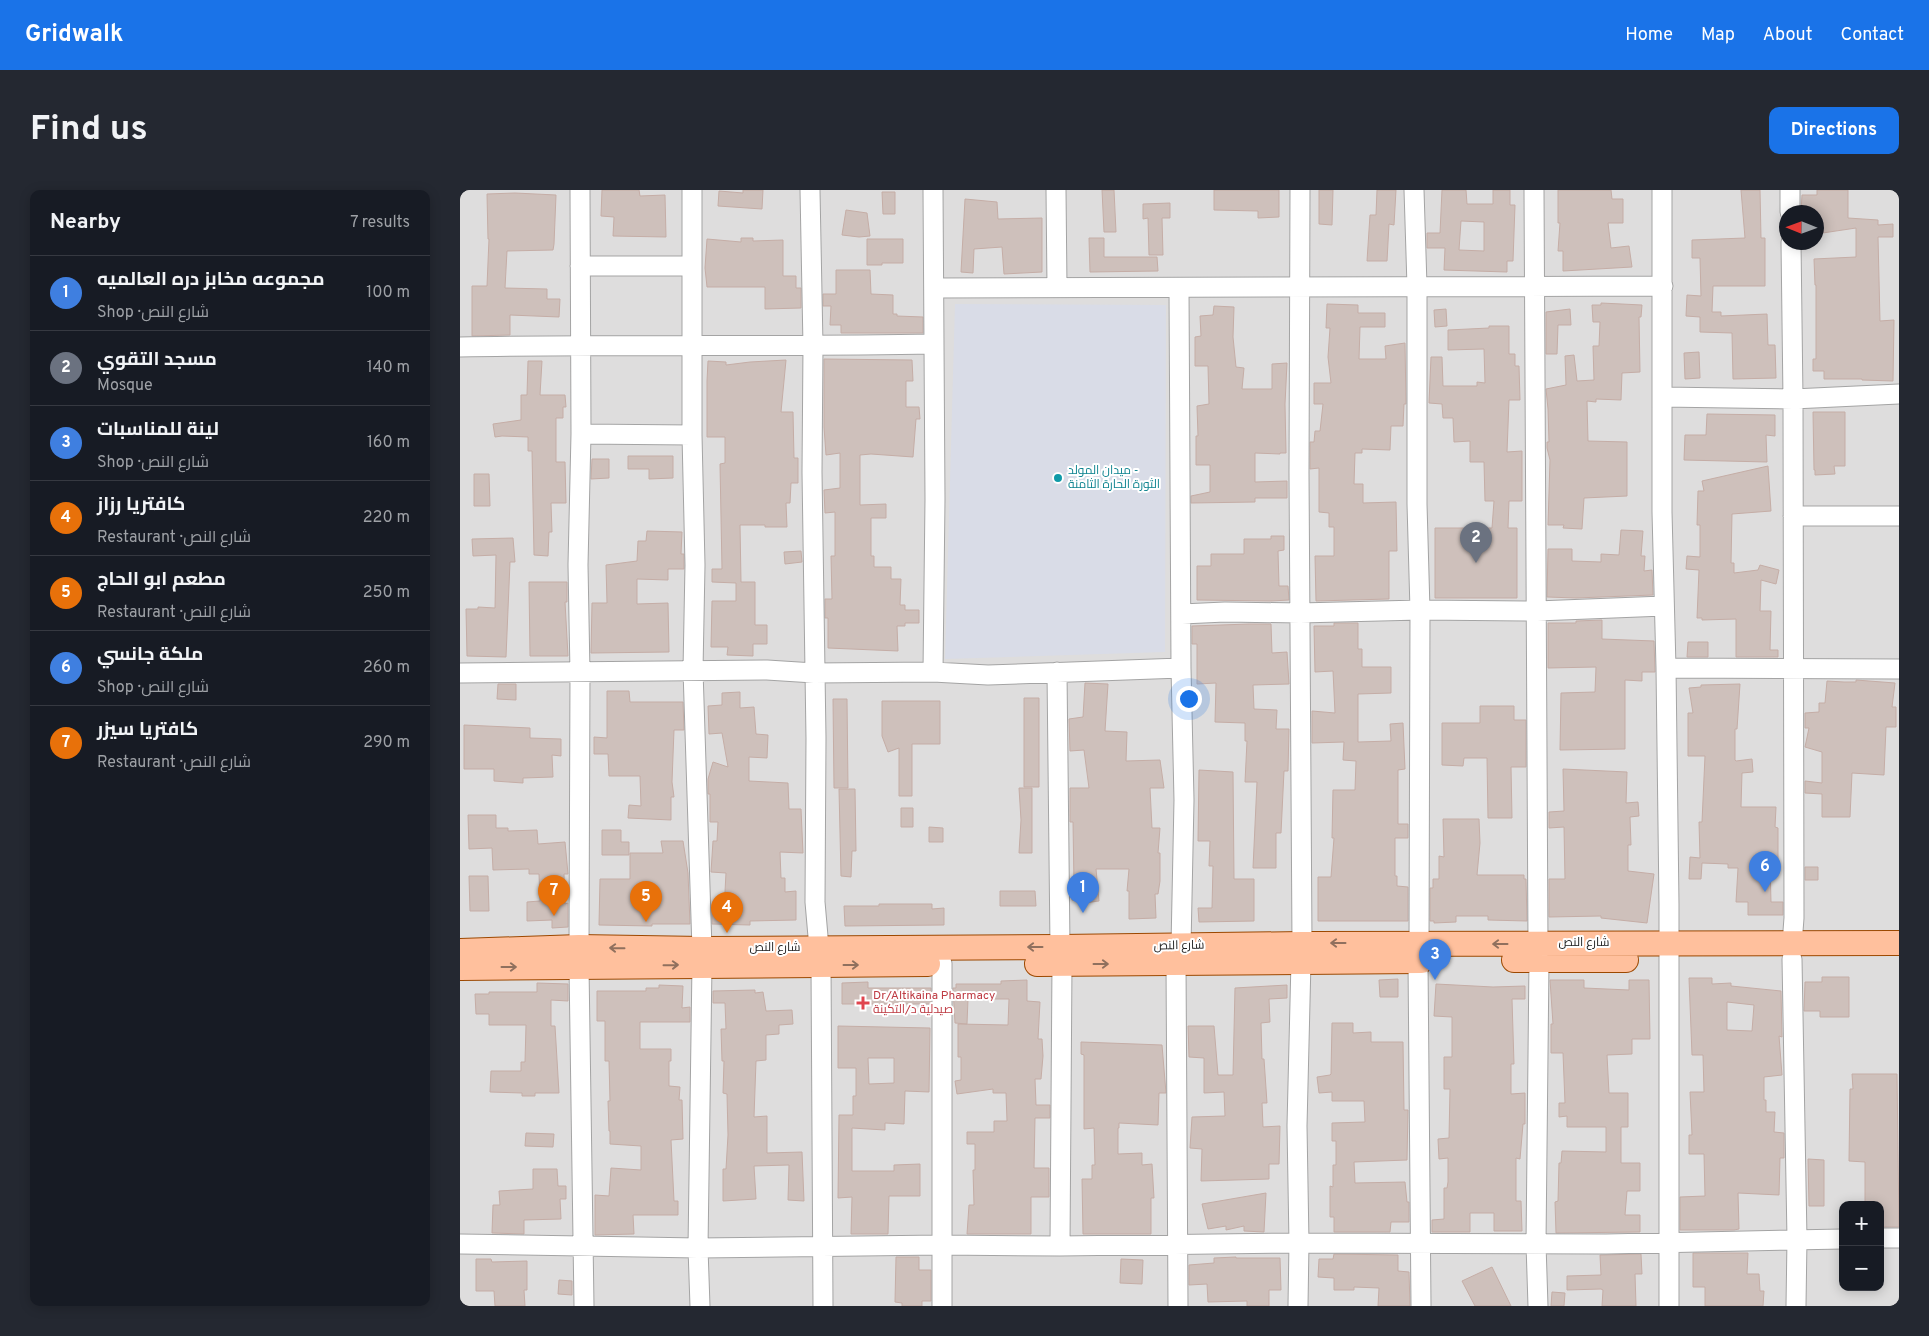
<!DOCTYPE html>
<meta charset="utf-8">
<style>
:root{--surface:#171b24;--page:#242831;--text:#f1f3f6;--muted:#9ea1a6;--line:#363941;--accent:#1a73e8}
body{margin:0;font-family:Overpass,Cairo,sans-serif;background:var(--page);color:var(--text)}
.controls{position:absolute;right:15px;bottom:15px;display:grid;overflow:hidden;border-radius:10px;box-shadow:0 2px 12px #0003}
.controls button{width:45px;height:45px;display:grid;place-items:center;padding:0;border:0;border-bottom:1px solid var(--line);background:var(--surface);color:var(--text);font:25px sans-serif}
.compass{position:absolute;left:1319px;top:15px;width:45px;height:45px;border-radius:50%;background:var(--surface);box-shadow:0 2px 12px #0003;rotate:271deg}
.you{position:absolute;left:728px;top:508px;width:18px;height:18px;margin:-12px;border:4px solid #fff;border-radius:50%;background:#1a73e8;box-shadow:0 0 0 8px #1a73e833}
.badge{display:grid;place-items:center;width:32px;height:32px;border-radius:50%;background:var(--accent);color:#fff;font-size:16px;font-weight:700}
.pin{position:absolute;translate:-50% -41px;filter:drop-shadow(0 1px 2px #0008)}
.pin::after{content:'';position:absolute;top:26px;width:18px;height:15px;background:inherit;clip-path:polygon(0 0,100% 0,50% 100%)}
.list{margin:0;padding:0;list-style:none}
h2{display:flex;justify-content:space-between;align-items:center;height:65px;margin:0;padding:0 20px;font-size:21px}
h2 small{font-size:16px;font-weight:400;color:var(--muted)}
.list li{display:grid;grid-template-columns:32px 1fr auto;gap:15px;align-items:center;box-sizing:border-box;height:75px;padding:0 20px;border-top:1px solid var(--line)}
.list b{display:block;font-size:19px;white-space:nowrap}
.list p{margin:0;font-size:16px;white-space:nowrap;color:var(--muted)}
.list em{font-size:16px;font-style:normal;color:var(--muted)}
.map{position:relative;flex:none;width:1439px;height:1116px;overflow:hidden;border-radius:10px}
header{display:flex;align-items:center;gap:30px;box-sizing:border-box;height:70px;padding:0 25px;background:var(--accent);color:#fff}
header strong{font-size:24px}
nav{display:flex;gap:28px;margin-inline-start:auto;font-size:18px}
.intro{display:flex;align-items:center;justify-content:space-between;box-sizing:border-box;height:120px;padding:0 30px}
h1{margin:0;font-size:35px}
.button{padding:12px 22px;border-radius:10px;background:var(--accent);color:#fff;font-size:18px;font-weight:700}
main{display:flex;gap:30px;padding:0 30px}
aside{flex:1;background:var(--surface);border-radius:10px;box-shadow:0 2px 12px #0003}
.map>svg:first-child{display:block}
</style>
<header>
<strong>Gridwalk</strong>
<nav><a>Home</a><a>Map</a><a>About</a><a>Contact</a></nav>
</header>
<div class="intro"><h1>Find us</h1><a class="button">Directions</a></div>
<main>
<aside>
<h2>Nearby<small>7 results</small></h2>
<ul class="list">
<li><span class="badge" style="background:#3f7fe0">1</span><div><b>مجموعه مخابز دره العالميه</b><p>Shop · شارع النص</p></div><em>100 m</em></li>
<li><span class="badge" style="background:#6b7280">2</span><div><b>مسجد التقوي</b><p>Mosque</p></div><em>140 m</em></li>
<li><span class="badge" style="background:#3f7fe0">3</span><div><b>لينة للمناسبات</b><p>Shop · شارع النص</p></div><em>160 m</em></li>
<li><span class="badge" style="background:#e8710a">4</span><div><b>كافتريا رزاز</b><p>Restaurant · شارع النص</p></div><em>220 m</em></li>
<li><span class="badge" style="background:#e8710a">5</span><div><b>مطعم ابو الحاج</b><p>Restaurant · شارع النص</p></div><em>250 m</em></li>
<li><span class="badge" style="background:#3f7fe0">6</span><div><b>ملكة جانسي</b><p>Shop · شارع النص</p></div><em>260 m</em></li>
<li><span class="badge" style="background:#e8710a">7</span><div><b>كافتريا سيزر</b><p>Restaurant · شارع النص</p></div><em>290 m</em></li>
</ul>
</aside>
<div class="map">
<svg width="1439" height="1116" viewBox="0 0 1439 1116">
<rect width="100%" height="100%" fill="#f1ebe5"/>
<!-- residential -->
<path fill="#dedddd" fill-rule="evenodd" d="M0,0h1439v1116h-1439zM1326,22h30v30h-30zM1383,1015h37v82h-37z"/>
<!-- plaza -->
<path fill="#d9dce7" d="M495,114l211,1 -1,347 -220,7z"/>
<!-- building -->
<path fill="#cec0bb" stroke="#c5ada6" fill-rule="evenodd" d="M142,0h37l1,6 25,-1 1,42 -53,-1 1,-19 -13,-1z
M283,0h20l-1,19 -44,-3 1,-15 24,2z
M642,0h12l2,42h-12z
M754,0h65v27l-21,1v-7l-44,-1z
M859,0h14l-1,35 -13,-1z
M917,0h19l-2,35 -5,-1 -2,37h-20l3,-46h6z
M982,0h24l1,14h26v-14h17v15h5l-2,56h-6v11l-63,-2 1,-22h-18v-15h13zM1001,31l23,1v29l-25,-1z
M1098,0h53l1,9h11v24h-15l3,25 18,-2 3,21 -69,4v-20h-5l2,-28h-2z
M1281,0h19l1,48h4v48h-52l-1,26h9v4l46,-2 1,31h7l1,33 -43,1 -1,-46 -32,-1v-15l-14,-1 1,-21 14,1 -1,-38h-8v-18l53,-2z
M1357,0h31v28l30,2v5l15,-1v13h-15l2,84 14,-1 -1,61 -31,-1v-1h-38v-8h-11v-12h3v-74h-1l-1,-26 42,-2v-29l-40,6v-22h-15l1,-17h15z
M422,2h13v22h-12z
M55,3l41,2 -2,49 -1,6 -46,1 -2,37 42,1v10h13l-1,18 -49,-2v20l-38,1v-50h15l2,-47h-1l-1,-45z
M505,9l32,3 1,17 44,-1v54l-38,2 -2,-27 -28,2 -1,24 -12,-1z
M710,13v15h-8l1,37h-14l-1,-37 -5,1v-15z
M386,20l21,3 3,23 -11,1 -17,-2z
M281,48h12v3l30,-1v36h13v12h5v20l-36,1v-22h-58l-2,-19 2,-29 34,3z
M629,48h15v19h53l1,14 -68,1z
M407,49h36v24h-21v2h-15z
M376,80h34l1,24 22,1v19h4v2l26,1v16h-82v-8h-11l1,-19h-8v-12h13z
M1141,113l41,2 -1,12h-2l1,55 -18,1 -1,27 -25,-1v3l-9,-1 1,40 39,1v54l-43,2 -2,31 -19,-1 1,-3h-16l2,-65 -3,-12v-6h2l-1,-33 -2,-20 20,-4 -1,-29 9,-1 3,26 17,-1 -1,-34h6l1,-24h-7l-1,-17h9z
M867,114l31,1v8h27v14h-25l-1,32h27l-1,-13 20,-3 1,61h-2l-1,22h-12l-1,24 -28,-1v4h-7l-1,31h9v19l33,-1 1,49h-8v48l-73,2 -1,-45h19v-29h-5v-14l-10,-1v-44l-9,1v-27h4l1,-11h5l3,-27h-9v-21h17l-3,-26 2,-29h-4z
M754,116l20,1 -1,30 3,30 8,1 -2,21h30v-25l15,-1 -2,41 1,49h-6v1l-25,-1v29l32,-1v17h-32v4l-64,1v-7l19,-4v-27h-14v-29h2l-1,-30 12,-2 -1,-38h-13v-29l6,-1 -1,-20 13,-1z
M986,119l1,17 -12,1 -1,-17z
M1110,119l1,16h-13l-1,29h-11v-42z
M1029,136h20v28h6v12h4l1,34h-11l-2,52 15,-1v50h-13l-1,27h9v70h-82v-70h57l2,-27h-9l-1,-39h-14v-21l-16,1 -1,-24h-10l-1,-14 -13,-1 2,-46h11l1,29h34v-4l8,1 -1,-34 -36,1v-20l41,-2z
M1239,162l1,26 -15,1 -1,-26z
M364,169l88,1 1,21h-7v26h13l1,12h-4l-3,38 -42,-3 -11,1v50l26,-1v14h-15v38h3v11h17v12h10l-1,26h5v5h14v13h-14v3h-8l1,25 -70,-3v-30h-3v-19h7l-1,-43h4v-44l-10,1 -1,-23 16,-2v-35l-14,2 -2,-28z
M326,170l-5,52h12l1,46h4v25h-7l-1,20h-4l1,24h-22v-2h-25l1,57h14v43h12v19h-14v12l-26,-1 1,-8h-17l1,-46h24v-18l-24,-1v-13h10l-2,-105 5,-1v-26h-18v-56l1,-20 18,1v3l24,-3z
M68,171h14l-2,34h25l1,12h-3v11h-7v44h9l1,41h-15l1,29h-3l-1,24 -14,-1 -2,-104h-4v-14l-26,-1 -7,1 -2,-13 28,-4v-25h6z
M1353,222h32v54h-11l1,8 -20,1v-5h-1z
M1247,224l68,1v21l-9,-1 1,27 -83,-2 1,-25h21z
M168,266h45v22l-24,1v-10h-21z
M132,269h17v19l-18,1z
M1308,276l3,45 -39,3 -1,49h3v10l24,-3 2,-5 19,5 -3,14 -15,-4 -1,31h11l-1,39h8v7h-42v-38l-34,1v-2h-5l2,-48 -13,-1 1,-13 13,1v-32h-3l1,-34h6l-2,-10z
M14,284h15l1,32h-16z
M1161,340l22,1 -2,25h4l-1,15 8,-1 1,25 -77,3 -29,-1 1,-48h24v12l29,1v-8l18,1z
M187,341l35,1 -1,22h3v15h-16v11l-31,-1v25l31,-1 1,49 -78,1 1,-50h15l-1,-38 31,-4 1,-20h8z
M811,346h13v14l-6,1 1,35h9l1,14 -18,1 -74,-1v-34h14v-12h33v-15h27z
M53,348l2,24h-5l-4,95 -39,-1 -1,-47h12v-2l17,1 1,-53 -23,1 -1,-17z
M341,361l1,11 -17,2 -1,-12z
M69,392h38v20h-2l3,54h-38z
M1142,430v19l52,2 1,31h-13v9l-17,-1v69l-65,1 1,-57 34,-1 1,-25 -48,1v-45h28v-2z
M874,433h24v26h4v18h29v26l-33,1v48l33,-1 -1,-17 13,-1 2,46 -7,1v54h10v14h-13v38h2v10l11,1v34h-90v-44h13l3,-39h-2l1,-48h22l1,-29 -13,-1 1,-18 -32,1v-32l23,2 -2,-42 -18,1 -1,-46h20z
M789,434h22l1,29 15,-1 2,32 -36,1 1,24 23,1 -1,19h13l-1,42h-4l-3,62h-5v35h-23l4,-86h-12l2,-41h-2v-18l-30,-1 1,-39 -19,1v-40h-5v-18z
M1228,452h20v15h-21z
M1396,490l39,3 -3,24h4v20h-10l-2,48 -32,-2 -2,44h-28v-23l-17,-1v-12l17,2v-31l-17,-5 4,-19h-4v-15l14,-1v-9h6l2,-22 17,1h12z
M625,493l23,1 -3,47 22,1 -1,29 34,-1 4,28h-14l2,40h8l-2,25h2v28l-2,13h-3l1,24 -27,1v-28h-2l2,-22h-33l3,32 -15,2v-2l-12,-1 1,-15h1l-1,-63h-3v-34h19l-5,-38 -14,1 -1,-32 14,-2z
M38,494h18v16l-19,-1z
M1280,494l-3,45h-2v31l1,1 16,-2 1,13 -11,1 -1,34h35l-1,20 3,1v37h-8l1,37h12v13h-35v-13h-12l2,-34h-10v-4l-26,-1 -1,16h-12l1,-22 10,1 -1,-36h3l3,-66h-17v-43h5l-4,-25 12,-1v-2z
M147,501h22l1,11h53l1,28h-10l-2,52 2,15h-3v23l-43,-2 1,-13 12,1 -1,-30h-31l-1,-22h-14v-17l13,1z
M280,502v16l14,-1 2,27 12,1 -1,23 -18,-1v24l39,2 1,26h12l2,44 -23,-1 1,26h4v14l11,-1v29l-46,1v4l-38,-1v-15l12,1 2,-37 -15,-1 2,-31h4l1,-19h-8v-28h-2v-15l5,-17 15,5 -6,-34 -13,1 -1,-28 14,-1v-12z
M564,508h15v89h-15z
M373,509h14l1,89h-14z
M422,511h58v43h-28v52h-13v-48l-11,4 -6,-16z
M1020,516h34v14h12v47h-15l1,51h-24l-1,-60h-23l-1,8 -21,-1v-42h38z
M4,535l66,3v10l31,1v17l-9,-1 1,22 -30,1v5l-29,-2v-12h-30z
M1103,579l64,3 -1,31 12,-1 1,14 -9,1 1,28h-3v26l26,3 -7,49 -46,-5v-2l-52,1v-38h16l-1,-52 -15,1v-16l15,-1z
M739,580l34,2 1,107h20v42l-55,1 -1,-14h14l1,-42h-4l1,-25h-12z
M559,598h13v65h-13l2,-33z
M379,599h16l1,62h-4l-1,26 -10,-1z
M441,618h12v19h-12z
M8,625h28v13h12v3l29,-1 1,14 27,-2 3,32h-4l1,30 3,-1v24l-16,1v-8l-25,1v-19l13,-1 -1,-27h-10v-5l-36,1 -1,-22 -23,1z
M983,629h36l1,24 -3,32h47v4h2l1,42 -39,-1v-4h-32v6l-22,1v-2h-4v-33h3v-9h6v-23l5,1z
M469,637l14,1v14h-14z
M142,640h19v12h8v13h-27z
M201,651h22l5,32 2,51h-38v2l-53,-1 1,-46h30v-26h33z
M1345,677h13v13h-13z
M9,686h19l1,35h-19z
M540,701h35l1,15h-36z
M419,714h53v5l12,-1v17l-99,1 -1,-20h35z
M1362,787h27v40h-29v-6h-16l1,-29h17z
M1229,788h23v6l19,-1v3l50,5 1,46 -3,-1 3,39 -18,2v23h2v12h9l-1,20 10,1v25h-4l-1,37 -41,-2 1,36 -5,1h-54v-33l25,-1 -1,-42h-15v-19h3l-2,-43h14l-1,-37h-11zM1267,812l27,3 -2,26 -25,-1z
M938,789v18h-18l-1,-17z
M567,790v21l13,1 -2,37h4l1,17 -2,23h-6l1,26h14v13h-15l-1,50h15v29h-18v37h-64l2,-29h5l-1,-35h2v-26h-8v-12h27v-11h13l-1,-28h-13v-4l-36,5 -2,-13 6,-1v-23h-3v-33l50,1 1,-26h-41l-1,25 -12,-1 -2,-35h3v-4h45v-3z
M1090,790h34v8l45,2v-10h20l1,59h-18v15l-25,1 2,38h19v34h-7v36h19v28h-13l-2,24h15v17l-84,1 -1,-31 3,-1 1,-38h2l1,-12 44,1v-25h-39v-11l-8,1v-14h6l-2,-50h-12v-29h2z
M408,792v6h63v16h-89v-21z
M77,793l31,1v17l-17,-1v26h4l4,67h-24v3h-13v-3l-32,-1 1,-21h30v-9h4l1,-37h-37v-11h-13l-1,-20h14v-2h48z
M976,794l57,3 32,-1v13h-13l2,65h-3v30l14,-1v31h-2l-3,35 -4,-1v43h5l1,30h-28v-18h-24v19h-38v-12l12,-1v-31h3l1,-6v-24l-9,1 -1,-20 11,-1 1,-49h-6v-32h8v-40l-18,-1z
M199,795l24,1 -1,22 8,-1v15h-50v27h31v12h-2v25l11,1 -1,13h3l1,39 -12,1 3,61h4v14h-45l1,19 -39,1v-40l14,1 2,-28 30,2v-24l-31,-2v-13h-1l-1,-30h2l-1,-40h-4v-40h-8v-30h49v-3h13z
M827,795v13l-18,1 1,23 -9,1 1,36h2l3,44h-5l1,24 17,-1 -1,38h-10v15l-68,2 1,-32 -12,-1 2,-31 33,-1 -1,-24 -20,1v-35l-15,-1 -1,-31h26l4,49h15l2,-87z
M295,800v3l8,-1 3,19 26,-1 1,14 -14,1v9l-13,1v25l-10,1 -2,56 13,-1v37l35,-1 2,49 -16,-1 1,-35 -35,1 2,33 -33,2v-32h3l2,-34 -1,-41 -4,-1 1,-32h-2l-1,-32h5l-1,-26h-12v-12z
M872,833h21v10l18,-1v10h32l1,68h4l-1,50 -53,2 1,21 50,-1 2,20h2v20h-18l-1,10h-56v-15h-4v-31l3,1v-22h3v-24h-4v-18l33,-1 -1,-21h-32v-9l-13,1 -2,-16 13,-2 1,-1z
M378,836l92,2 -1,64 -24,-1 -1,33 -19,-1v7l-33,-2v43h42v-6l26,-1v32h-31l-1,38h-37l1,-37 -14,1 1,-83h14v-19h3v-28h-18zM408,868h26v25l-25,1z
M621,852l81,3 4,48h-7l-1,32 -39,-2v5h-1v26l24,-1v12l10,-1 2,34h-3v36h-68l-1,-55h10v-14h3l-1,-37 -10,1v-74l-3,-1z
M1392,884h45l2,153h-19v-22h-15v-43l-16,-1 1,-72h3z
M66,943l28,1 -1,13 -28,-1z
M1348,969l16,1v46h-15z
M73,979h24l1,17h8v13h-6l1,20 -37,1v14l-32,-1 1,-28h7l-1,-14 34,-2z
M806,1003l-2,39 -20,-1v-5l-18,4v-4l-18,3 -6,-25z
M1233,1063h55l-1,21h12l1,17h4l-1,15h-58v-19h-12z
M874,1064l64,1v16l11,1 1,34h-32l1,-18 -25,-1v3h-20v-12l-16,-1 1,-18h14z
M1181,1064l1,20h-7l1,32h-34l1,-16 -2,-1 -34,1v-14l34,-1 -1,-20z
M436,1067h23v13h12v31h-9v5h-20v-3l-7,-1z
M776,1067v1h44l1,32h-12v16h-22v-5l-39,1 -1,-18 -18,1v-20l25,-2v-5z
M16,1069h15l1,3 35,-1v29h-3l1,16h-30l-1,-15h-18z
M661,1069l22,1 -1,24 -22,-1z
M1032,1077l19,39h-36l-13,-25z
M99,1090l13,1v14l-14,-1z
M1092,1102l13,1 -1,13h-13z"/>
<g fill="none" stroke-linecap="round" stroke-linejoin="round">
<!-- minor casing -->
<g stroke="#a4a4a4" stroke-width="21">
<path id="minor" d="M232,0v245l3,130 -2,105 9,279
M350,0l3,156 -1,126 4,266 -1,164 4,46
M596,0l1,97
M840,0l-1,283 3,471
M954,0l3,96v218l3,106 -1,335
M1074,0l4,754
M1202,0v322l4,156 3,236v402
M1330,0v22
M1331,52l2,157 1,519 -2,26
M120,76h111
M474,98l729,-2
M719,98l2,380 3,132 -3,146
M0,157c158,-3 316,0 474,-3
M1203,207l130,2 106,-5
M121,244l111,1
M1333,326h106
M722,424l43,-2 75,1 120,-3 117,1 127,-5
M1206,478l233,1
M473,482l2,-173 -2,-309
M597,482l3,275
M0,483l307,-3 47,3 119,-1 55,3 193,-7
M119,757l1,-274 -2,-108 3,-131 -1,-244
M1332,769l5,280 -1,67
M958,771l3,345
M716,773l2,343
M361,775l2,341
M119,777l5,339
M1420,1048h19
M0,1054l238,4 243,-3 119,1 239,-3 307,1 237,-5
M600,1056l2,-282
M240,1116l-2,-58 4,-284
M482,1116v-343
M838,1116l1,-63 -2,-117 4,-165
M1078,1116l-2,-62 3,-284"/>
</g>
<!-- major casing -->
<g stroke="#9c4800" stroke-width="26">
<path id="major" d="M0,761l119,-4 123,2 358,-2 242,-3 597,-1
M1054,770h112
M577,774l384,-3
M0,778l468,-4"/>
</g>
<!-- minor -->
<use href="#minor" stroke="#fff" stroke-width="19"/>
<!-- major -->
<use href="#major" stroke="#ffc09d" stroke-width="24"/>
</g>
<!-- one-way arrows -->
<defs><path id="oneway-shaft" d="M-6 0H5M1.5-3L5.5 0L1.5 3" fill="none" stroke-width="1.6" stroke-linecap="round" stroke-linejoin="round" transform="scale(1.25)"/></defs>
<g stroke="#90705e">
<use href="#oneway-shaft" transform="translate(878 753) rotate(180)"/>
<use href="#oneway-shaft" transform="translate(1040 754) rotate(180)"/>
<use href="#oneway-shaft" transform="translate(575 757) rotate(-180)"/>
<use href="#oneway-shaft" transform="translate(157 758) rotate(-179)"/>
<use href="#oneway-shaft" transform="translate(641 774)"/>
<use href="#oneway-shaft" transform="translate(211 775) rotate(-1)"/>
<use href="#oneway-shaft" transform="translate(391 775)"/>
<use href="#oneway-shaft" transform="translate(49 777)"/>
</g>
<!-- markers -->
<circle fill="#0f9aa8" stroke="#fff" stroke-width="2" cx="598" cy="288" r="5"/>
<path fill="#e0444e" stroke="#fff" stroke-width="2" d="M400.5 805.5h5v5h5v5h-5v5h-5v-5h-5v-5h5z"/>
<g text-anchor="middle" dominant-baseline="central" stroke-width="4" stroke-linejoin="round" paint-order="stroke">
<!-- culture labels -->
<g font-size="12" fill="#0d838f" stroke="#fff" text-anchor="start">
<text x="608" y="281">ميدان المولد -<tspan x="608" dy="14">الثورة الحارة الثامنة</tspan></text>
</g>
<!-- street labels -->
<g font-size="12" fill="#202020" stroke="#fff">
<text x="1124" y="753">شارع النص</text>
<text transform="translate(719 756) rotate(-1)">شارع النص</text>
<text x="315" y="758">شارع النص</text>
</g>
<!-- health labels -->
<g font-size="12" fill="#be3a42" stroke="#fff" text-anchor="start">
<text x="413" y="806">Dr/Altikaina Pharmacy<tspan x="413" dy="14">صيدلية د/التكينة</tspan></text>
</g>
</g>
</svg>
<div class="controls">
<button>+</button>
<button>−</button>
</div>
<svg class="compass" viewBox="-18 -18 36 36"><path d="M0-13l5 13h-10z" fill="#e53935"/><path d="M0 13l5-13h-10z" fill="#9ea1a6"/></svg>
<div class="you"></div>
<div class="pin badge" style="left:623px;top:723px;background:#3f7fe0">1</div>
<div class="pin badge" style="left:1016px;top:373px;background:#6b7280">2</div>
<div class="pin badge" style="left:975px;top:790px;background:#3f7fe0">3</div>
<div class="pin badge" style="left:267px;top:743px;background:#e8710a">4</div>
<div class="pin badge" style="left:186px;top:732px;background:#e8710a">5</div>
<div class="pin badge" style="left:1305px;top:702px;background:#3f7fe0">6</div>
<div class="pin badge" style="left:94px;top:726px;background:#e8710a">7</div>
</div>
</main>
